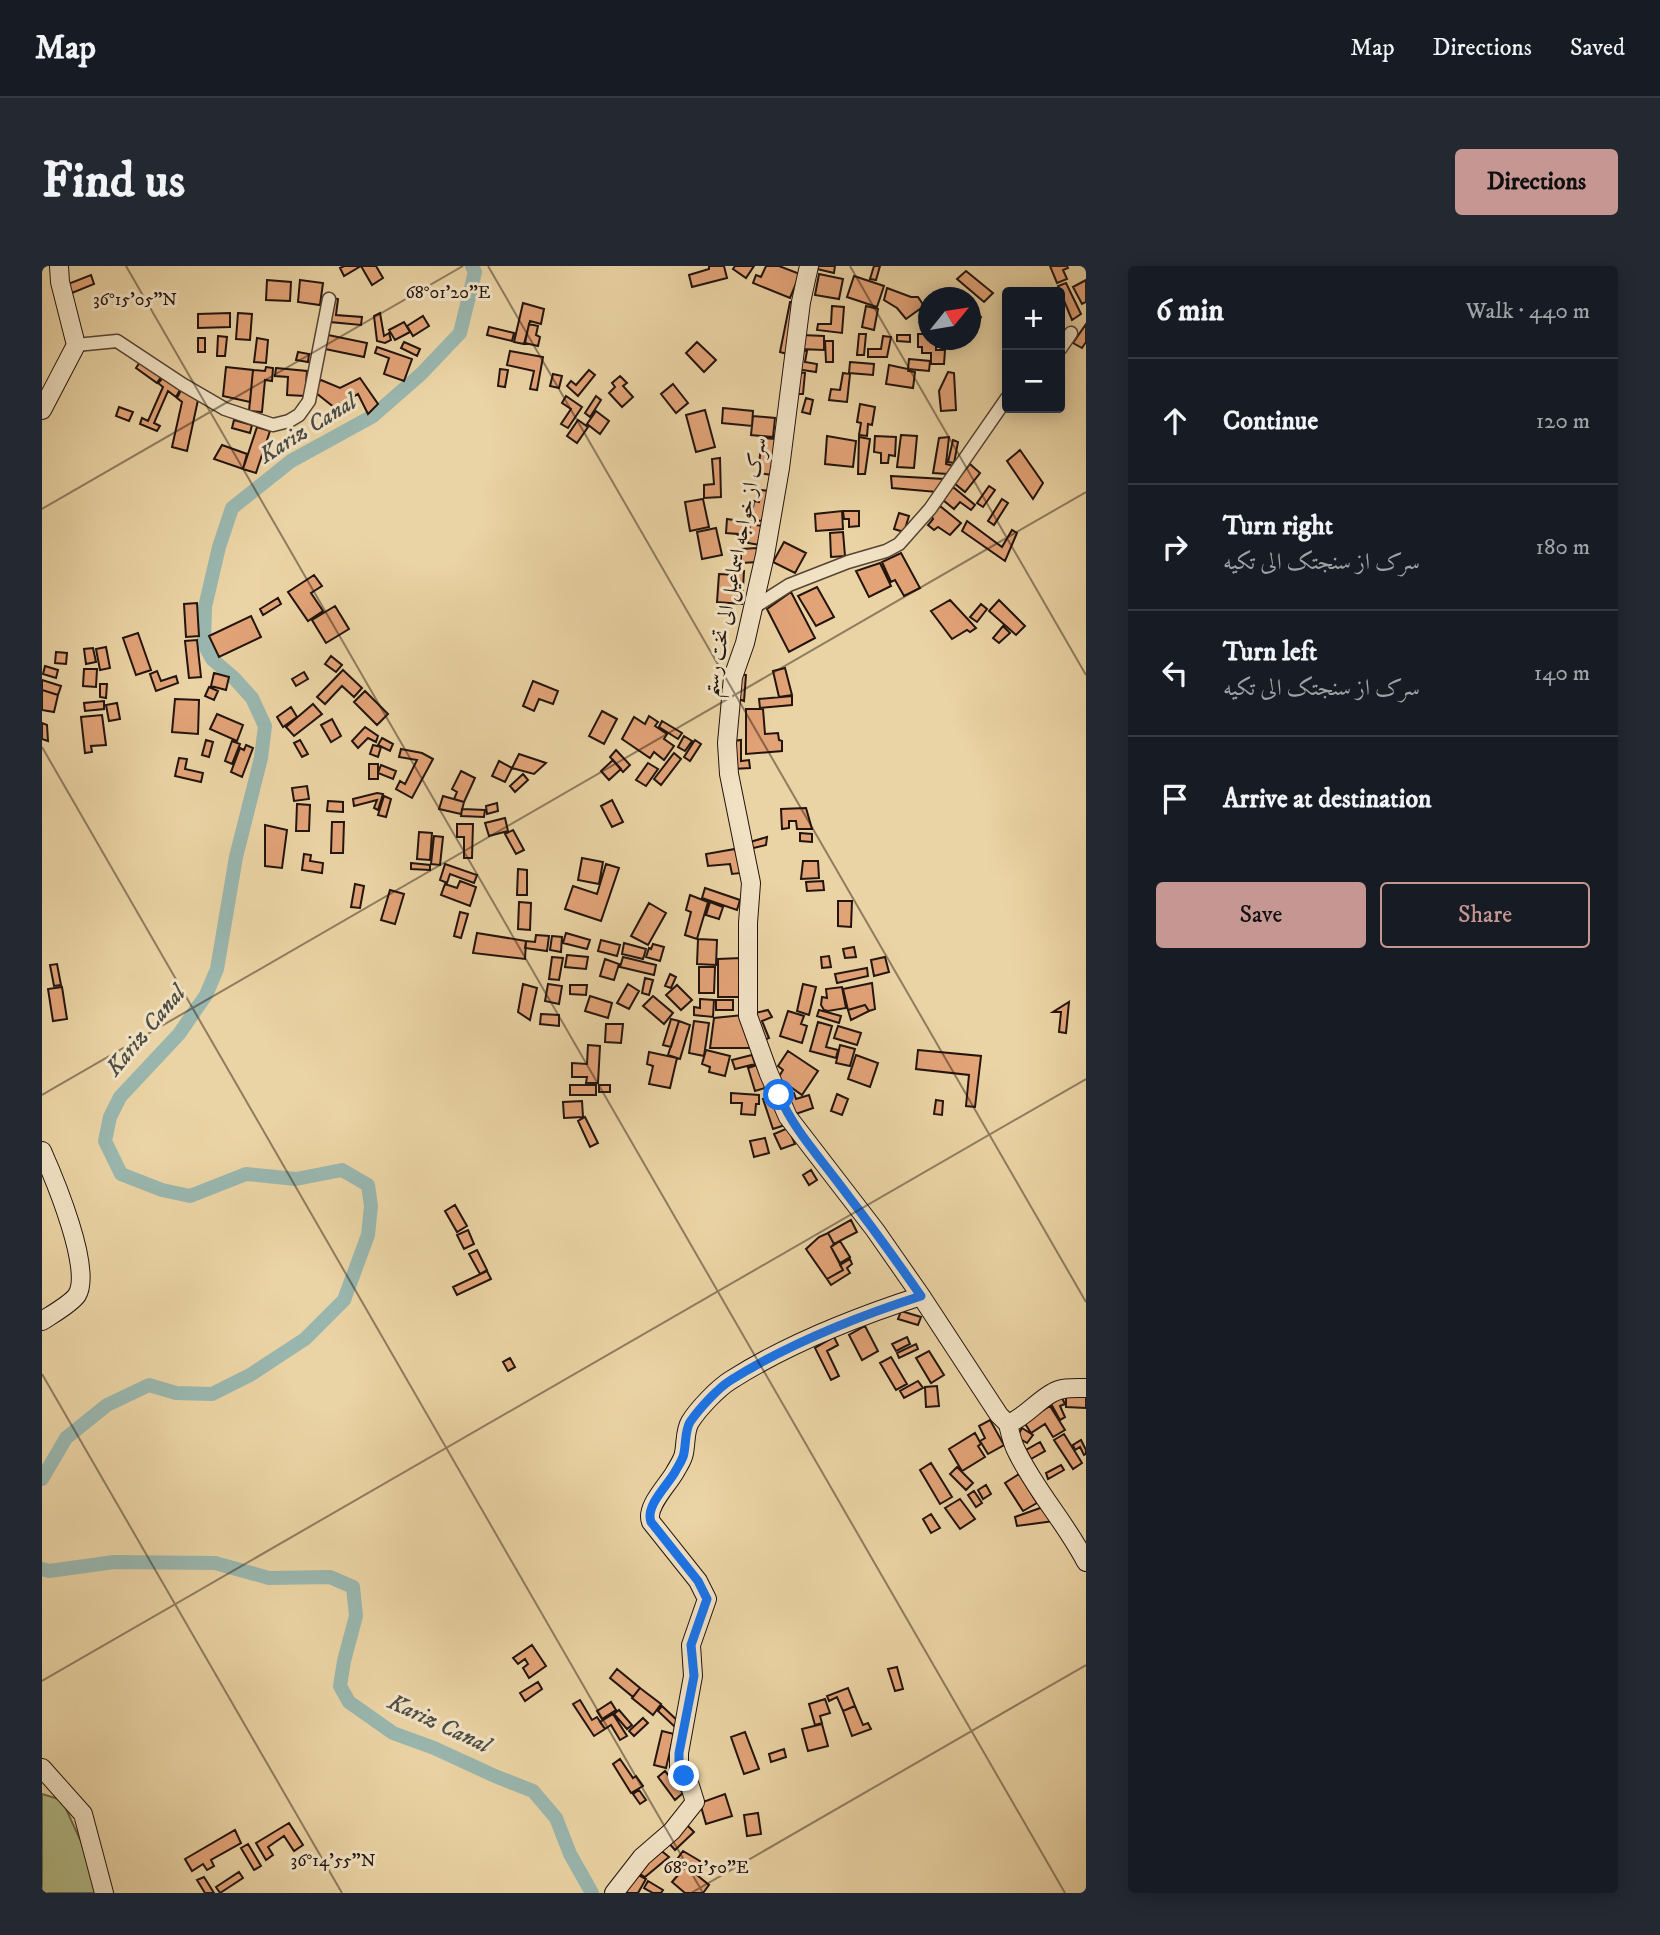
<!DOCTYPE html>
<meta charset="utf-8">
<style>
:root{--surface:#171b24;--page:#242831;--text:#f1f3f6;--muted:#9ea1a6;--line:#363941;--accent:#c59692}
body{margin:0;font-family:"IM FELL DW Pica",Amiri,serif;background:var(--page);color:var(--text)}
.controls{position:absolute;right:21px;top:21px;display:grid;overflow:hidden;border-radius:7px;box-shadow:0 4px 18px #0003}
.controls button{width:63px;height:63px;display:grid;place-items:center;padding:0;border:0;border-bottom:2px solid var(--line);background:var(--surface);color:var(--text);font:35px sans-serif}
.compass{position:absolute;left:876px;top:21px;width:63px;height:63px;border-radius:50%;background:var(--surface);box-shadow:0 4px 18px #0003;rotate:60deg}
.stop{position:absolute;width:21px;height:21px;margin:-16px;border:5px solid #1a73e8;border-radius:50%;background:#fff}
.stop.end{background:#1a73e8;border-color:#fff;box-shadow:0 2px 7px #0008}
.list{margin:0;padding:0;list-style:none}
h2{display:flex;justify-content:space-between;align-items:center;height:91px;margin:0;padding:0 28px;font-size:30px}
h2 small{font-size:23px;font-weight:400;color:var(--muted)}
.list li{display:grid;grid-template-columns:46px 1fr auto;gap:21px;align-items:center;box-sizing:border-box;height:126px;padding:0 28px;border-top:2px solid var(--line)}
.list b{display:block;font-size:26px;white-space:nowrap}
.list p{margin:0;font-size:23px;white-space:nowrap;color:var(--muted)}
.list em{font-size:23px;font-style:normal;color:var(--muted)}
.actions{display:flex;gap:14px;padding:21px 28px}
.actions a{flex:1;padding:16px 0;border:2px solid var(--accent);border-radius:7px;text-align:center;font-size:24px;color:var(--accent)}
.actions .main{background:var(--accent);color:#111}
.icon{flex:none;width:38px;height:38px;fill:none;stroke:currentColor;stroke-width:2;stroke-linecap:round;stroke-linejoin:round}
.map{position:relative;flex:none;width:1044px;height:1627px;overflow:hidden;border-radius:7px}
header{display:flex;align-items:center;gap:42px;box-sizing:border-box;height:98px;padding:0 35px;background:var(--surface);border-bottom:2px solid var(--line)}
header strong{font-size:33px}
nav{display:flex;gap:38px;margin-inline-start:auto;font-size:24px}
.intro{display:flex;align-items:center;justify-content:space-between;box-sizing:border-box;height:168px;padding:0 42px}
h1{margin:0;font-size:49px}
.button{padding:18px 32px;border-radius:7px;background:var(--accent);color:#111;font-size:24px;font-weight:700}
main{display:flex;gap:42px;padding:0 42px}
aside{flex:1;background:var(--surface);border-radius:7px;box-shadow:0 4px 18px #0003}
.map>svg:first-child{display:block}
</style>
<header>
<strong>Map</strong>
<nav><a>Map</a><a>Directions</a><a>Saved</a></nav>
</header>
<div class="intro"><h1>Find us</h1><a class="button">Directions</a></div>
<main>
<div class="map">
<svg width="1044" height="1627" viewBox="0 0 1044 1627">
<rect width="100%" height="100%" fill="#ead3a4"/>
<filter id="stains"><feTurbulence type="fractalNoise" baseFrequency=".00286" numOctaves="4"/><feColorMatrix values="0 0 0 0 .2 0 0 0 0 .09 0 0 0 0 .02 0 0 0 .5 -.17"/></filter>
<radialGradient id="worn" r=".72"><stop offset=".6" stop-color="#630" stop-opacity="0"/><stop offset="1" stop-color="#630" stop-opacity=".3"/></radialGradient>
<!-- green -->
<path fill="#b2bd89" stroke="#6a684b" stroke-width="2" d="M0,1528l20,6 26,57 8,36h-54z"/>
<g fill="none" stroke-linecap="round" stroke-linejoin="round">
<!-- canal -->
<path stroke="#99b6ae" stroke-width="14" d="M0,1213l24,-41 41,-33 42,-20 27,8 36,1 38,-19 55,-36 39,-39 24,-65 3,-29 -3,-21 -26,-15 -46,9 -50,-5 -56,22 -28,-6 -41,-16 -16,-33 5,-24 10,-20 59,-63 27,-39 11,-26 19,-112 25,-99 4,-32 -13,-28 -18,-20 -22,-19 -8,-15 1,-37 14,-60 13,-39 59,-47 82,-45 48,-42 39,-41 15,-61 -3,-6
M0,1303l7,2 65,-9 101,1 54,15 61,-1 23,10 3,29 -12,45 -4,25 9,16 44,31 41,15 61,28 38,15 23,27 14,36 22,39"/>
</g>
<!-- building -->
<path fill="#e2a377" stroke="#22140d" stroke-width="2" d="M302,0h32l7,12 -11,7 -11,-19 -17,10 -4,-8z
M667,0h15l3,12 -35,9 -3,-12 20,-6z
M693,0h19l-8,12 -13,-9z
M724,0h13l21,8 -10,24 -37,-15 3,-8 5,2z
M776,0h17l-1,7 -17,-4z
M832,0h6l-4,14 -6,-1z
M1008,0h17l1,2 -5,2 4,9 -10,4z
M924,5l27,22 -9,9 -27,-23z
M777,8l24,5 -4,20 -24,-4z
M49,9l3,9 -22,9 -4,-9z
M812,10l30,10 -7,21 -30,-10z
M225,14l24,2 -1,19 -24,-1z
M258,14l23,3 -3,22 -22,-3z
M1044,14v22l-4,2 -9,-17z
M1024,17l15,31 -9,6 -14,-34z
M845,22l24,9h7l6,9 -18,13 -9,-11 -13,-8z
M290,32l6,1 -2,16 26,2 -1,8 -31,-3z
M748,36l7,1 -10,51 -7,-2z
M481,37l21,6 -3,15 -11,-3 -6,23 -10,-2z
M790,40l12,1 -2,26 -25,-3 1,-6h13z
M824,40l12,3 -4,21 -12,-3z
M188,47v14l-32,1v-14z
M196,47l14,1 -2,26 -14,-1z
M338,47l4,23 5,-3 2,7 -6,3 -8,-2 -3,-25z
M932,47l7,4 -5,12 -6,-2z
M381,50l6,10 -16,10 -6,-10z
M362,56l6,10 -15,8 -6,-10z
M487,58l9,2 -2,9 4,2 -2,9 -13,-3z
M1044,58v18l-4,6 -9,-5z
M447,61l25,6 -2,8 -25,-6z
M817,68h7l-2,21h-7z
M876,68h10v6h15v7h-7v3h9l-1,14h-13v-11h-9v-6h-4z
M286,69l39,8 -3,14 -39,-8z
M760,69l22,1v14l-23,-1z
M855,69h13v7l-13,-1z
M176,70l9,1 -2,19h-8z
M841,70l8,1 -4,20h-19v-8h13z
M156,72h7v14h-7z
M215,72l11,2 -2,23 -12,-1z
M783,75h8v21h-7z
M362,76l16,7 -3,7 -16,-8z
M655,76l19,18 -12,12 -18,-19z
M335,81l35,12 -8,22 -20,-7 5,-16 -14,-5z
M757,84l8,1 -2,11 12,2 -1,8 -20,-3z
M468,85l33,6 -6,33 -7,-1 4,-18 -27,-6z
M256,86l11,2 -1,8 -12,-2z
M867,93l21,2 -1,10 -21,-2z
M98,96l21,15 -4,6 -21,-15z
M808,96l24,2 -1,11 -24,-2z
M847,99l19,4v2l7,1 -2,16 -27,-4z
M184,101l27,3 -3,32 -27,-6z
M224,101l7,1 -1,13 -7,-1 -3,32 -13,-1 4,-41 12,1z
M234,102l31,3 -2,25 -18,-1 1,-18 -13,-1z
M458,103l8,1 -3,17 -7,-1z
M547,104l6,5 -17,21 -11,-10 4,-5 5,4z
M754,106l9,1 -2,21h-9z
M906,106l6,1 2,37 -15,1 -2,-20z
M801,107l7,1 -3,28 -18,-2 2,-11 9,1z
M511,108l9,2 -3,12 -9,-2z
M578,110l7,7 -4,3 10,11 -11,10 -13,-14 6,-6 -3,-4z
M121,112l17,12 -4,7 -8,-6 -14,32 6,3 -3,5 -17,-7 2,-6 6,3 15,-34 -5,-4z
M318,112l18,26 -10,10 -10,-20 -23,14 -24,-19 10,-9 19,8z
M631,118l15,19 -12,10 -15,-19z
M139,124l17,10 -11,51 -15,-4 10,-45 -5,-4z
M524,130l16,11 -14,21 -7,-4 10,-15 -9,-6z
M554,130l5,4 -11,17 -5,-4z
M764,132l7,2 -3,14 -8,-2z
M818,138l15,3 -3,18 -4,-1 -1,12 -8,-1 2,-12 -4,-1z
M77,141l14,5 -4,9 -13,-5z
M681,142l30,3 -1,15 -30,-3z
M663,144l10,37 -19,5 -10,-37z
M554,145l13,10 -9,13 -13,-10z
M711,150l22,2 -2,19 -22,-2z
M192,154l18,5 -2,8 -18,-5z
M536,154l10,7 -11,16 -10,-7z
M215,161l13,4 -14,42 -13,-4z
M859,169l16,1 -3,32 -17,-1z
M785,170l29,5 -3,26 -28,-3z
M833,170l21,1 -1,19 -6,-1 -1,8h-7v-10l-7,-1z
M817,171l11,2 -5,35h-7z
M907,171l-3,27 8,2 -6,8 -15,-1 6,-35z
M720,172l14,1 -4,36 -14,-2z
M911,174l5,2 -4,21 -6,-1z
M180,179l25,9 -4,15 -29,-10z
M978,184l23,33 -10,16 -26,-38z
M678,192l1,39 -17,1v-13l10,-1 -2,-25z
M928,198l10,9 -15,19 -11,-9z
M849,210l53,3 -7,13 -45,-4z
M947,220l6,4 -12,17 -6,-4z
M911,221l22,18 -4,5 -11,-8 -6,7 -11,-9z
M719,224l8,1 -5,30 -13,-1 3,-19 5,1z
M661,233l6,28 -19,4 -5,-29z
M960,233l6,4 -14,22 -6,-4z
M898,240l21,17 -11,12 -12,-8 -4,3 -6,-5 5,-6 -2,-4z
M800,245l1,18 -27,2 -1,-17z
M801,245h16v15l-10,1v-8h-5z
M857,247l10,3 -5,16 -10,-3z
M685,253l21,3 -2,18 -9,-1 1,-5 -12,-1z
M925,255l35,26 10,-17 5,3 -12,28 -43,-30z
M708,258l12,2 -2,19 -12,-2z
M674,262l6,27 -20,4 -5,-27z
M801,266l2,24 -14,1 -1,-24z
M742,276l22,11 -11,20 -22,-11z
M715,282l1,14 -17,1v-14z
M859,287l19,35 -16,8 -9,-16 -4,2 -9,-20z
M838,297l11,23 -22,11 -13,-26z
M693,304l9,1 -2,33 -25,-2 2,-28 16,1z
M272,309l8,11 -11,7 12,18 -15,10 -20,-29z
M775,321l17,30 -18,9 -18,-30z
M749,326l24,46 -26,14 -22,-43z
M236,332l3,6 -18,11 -3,-6z
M908,334l26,28 -6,4 -3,-2 -15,9 -21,-28z
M957,334l26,26 -9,9 -27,-24z
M155,337l2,33 -13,1 -2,-33z
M939,338l6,5 -10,13 -7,-5z
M293,340l14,23 -23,14 -14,-23z
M209,350l10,21 -42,20 -10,-21z
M961,360l7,7 -11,10 -6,-5z
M96,367l13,37 -15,5 -13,-37z
M155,374l4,37 -12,1 -4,-37z
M64,381l4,21 -10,2 -4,-21z
M51,382l3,14 -10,2 -2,-15z
M14,386l11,1 -1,11 -11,-1z
M289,390l11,9 -6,7 -11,-8z
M3,400l13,4 -2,8 -13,-4z
M743,402l7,27 -13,2 -6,-26z
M42,403h13l-1,18 -13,-1z
M301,404l19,18 -8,9 -12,-11 -17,18 -8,-7z
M115,405l4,10 15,-5 2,7 -22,8 -6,-17z
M262,406l4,7 -12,7 -4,-7z
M172,407l15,4 -3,13 -15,-4z
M697,408l7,1 -2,26 -8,-3z
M0,414l19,6 -3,9 -16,-5z
M491,415l25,10 -5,13 -14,-5 -5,12 -11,-5z
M58,418h7l-1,14 -6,-1z
M167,421l9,4 -4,9 -9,-4z
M0,424l16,5 -4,17 -12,-2z
M323,425l23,23 -11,11 -23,-23z
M750,430v9l-32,3 -1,-9z
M133,433l24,1 -1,34 -26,-2z
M62,435v8l-19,2 -1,-8z
M75,437l3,16 -11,2 -3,-16z
M271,438l9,10 -28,22 -8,-9z
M249,441l6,10 -14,10 -6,-10z
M704,443h17l2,25 13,-1 1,7 3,1v10l-36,3z
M560,445l15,8 -13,25 -15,-8z
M175,448l26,11 -6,16 -27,-12z
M60,449l4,30 -15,1 1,6 -7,1 -4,-36z
M607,450l9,6 -3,4 12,8 -3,5 10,7 -10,14 -10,-8 -4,6 -28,-19 12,-22 11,7z
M290,453l9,17 -10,6 -10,-17z
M620,455l20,12 -4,6 -19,-12z
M0,457l5,2 1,16 -6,-2z
M323,461l13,9 -2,6 -8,-4 -10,10 -6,-7z
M642,470l8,5 -7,10 -7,-4z
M340,472l11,6 -3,7 -12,-6z
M164,474l7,2 -4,15 -7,-2z
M258,474l8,14 -6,3 -8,-14z
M653,474l6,4 -11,17 -6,-4z
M699,474v21l8,-1 1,8 -17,1v-28z
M190,475l8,3 -8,20 -7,-3z
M204,479l7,3 -11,29 -11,-5 9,-24 4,2z
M331,479l8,2 -3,10 -8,-3z
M359,483l21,4 11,6 -21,39 -16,-9 4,-8 5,3 12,-24 -18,-3z
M574,484l14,15 -7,7 -13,-15z
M632,487l7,6 -20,26 -7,-6z
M477,488l27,9 -12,11 -22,-6z
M137,492l8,1 -2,10 18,4 -2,9 -26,-6z
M571,494l8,9 -12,11 -8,-9z
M457,495l13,7 -7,14 -13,-6z
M606,497l10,6 -12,17 -10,-6z
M327,498h9v15h-9z
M339,499l15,6 -3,8 -15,-6z
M419,505l14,7 -11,24 -10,-3 3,-7 -5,-3z
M481,508l5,6 -13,12 -5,-6z
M265,520l2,13 -15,2 -2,-13z
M335,527l6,1 -5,16 -4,-2 3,-8 -23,6 -1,-7z
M342,530l7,3 -5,18 -8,-2z
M401,530l21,6 -3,12 -22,-5z
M570,534l11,22 -11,5 -11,-21z
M286,535l15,1v10l-16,-1z
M455,537l1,8 -11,3 -1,-8z
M255,538l13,1 -1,26h-13z
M764,542l6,21h-15l-1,-8h-7v7l-7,1 -1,-20z
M420,543l23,1 -1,7 -23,-1z
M463,552l3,13 -19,5 -4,-13z
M290,556h12l-1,31h-12z
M415,558h16l-1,34h-8v-21h-7z
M223,559l22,5 -5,38 -17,-2z
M471,564l11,20 -8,4 -11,-20z
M377,566l13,1 -2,27 -13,-1z
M758,567l12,1v8l-12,-1z
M392,570l9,1 -3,28 -9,-1z
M725,571l-1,8 -17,4 -2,-6z
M693,583l6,24 -9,1 -2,-10 -22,2 -2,-12z
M262,588l7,1 -1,6 13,2 -1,10 -20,-3z
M540,592l21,4 -4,22 -21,-4z
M761,595h15l1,17 -18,1z
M369,597l19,2v5l-19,-1z
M403,598l32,11 -3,8 -24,-9 -3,9 -7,-3z
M564,598l13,4 -18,53 -36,-12 8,-23 24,8z
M476,603l9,1v25h-10z
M418,615l16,6 -6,19 -29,-11 4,-11 12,4z
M781,615l1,9 -17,1 -1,-9z
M313,618l9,2 -4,22 -9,-1z
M663,622l35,12 -3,10 -35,-12z
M348,624l14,4 -9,30 -14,-4z
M648,629l18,7 -11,37 -12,-4 6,-23 -5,-2z
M796,635h14l-1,26 -13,-1z
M477,636l12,1 -1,27 -12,-1z
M668,636l13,5 -4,12 -13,-4z
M607,637l17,10 -18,32 -17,-9z
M418,646l8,2 -7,24 -7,-2z
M435,667l49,8 -1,18 -52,-6z
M524,667l24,7 -3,9 -24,-6z
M494,669l13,1 -2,15 -22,-3 1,-7 9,1z
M510,670l10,1 -1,15 -11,-2z
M656,673l19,1 -1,25 -19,-1z
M559,674l19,5 -3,11 -19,-5z
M582,677l22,6 -3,10 -21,-5z
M611,678l11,3 -4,14 -14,-4 3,-9 2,1z
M812,681l2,10 -11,1 -2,-9z
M525,689l21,2 -2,12 -21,-2z
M787,690l2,11 -9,1 -1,-11z
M510,691l11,1 -4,22 -10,-1z
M581,691l33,8 -2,10 -34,-8z
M843,691l4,15 -15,4 -3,-16z
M699,692l1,39h-24v-38z
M563,693l14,5 -5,16 -14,-4z
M15,698l4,21 -7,1 -4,-21z
M657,701h16l-1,26h-15z
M825,702l1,8 -31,7 -2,-9z
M628,708l6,3 -5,11 -6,-2z
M603,712l8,2 -4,15 -7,-2z
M830,717l3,26 -6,2 -4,-6 -17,5 -5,-21z
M481,718l14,4 -7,32 -12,-8z
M506,718l14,2 -3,18 -14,-3z
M586,718l11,7 -10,18 -12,-6z
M761,718l13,3 -7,28 -12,-4z
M528,719h17l-1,10 -16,-1z
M635,719l15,15 -11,10 -15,-15z
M20,721l5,32 -14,2 -5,-32z
M800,721l4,21 -18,3 -4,-1 -3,-5 1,-8 5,1 -1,-9z
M548,730l22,7 -4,15 -23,-7z
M611,730l20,17 -9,11 -21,-18z
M658,733l14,1 -1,17 -19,-2v-8l6,1z
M674,734h17v10h-17z
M1027,736l-3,31 -7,-1 2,-20h-8z
M823,739l4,6 -18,9 -3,-10z
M726,744l4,7 -10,4 7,17 -7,3 -7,-28z
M777,744l22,6 -2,7 -22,-7z
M746,745l16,5 -3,8 6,2 -5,17 -22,-7z
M499,748l18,1v11l-19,-2z
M701,749l8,33h-41l4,-30z
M629,753l8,2 -8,26 -8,-2z
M637,755l11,4 -10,34 -12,-4z
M652,755l15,2 -5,33 -15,-3z
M776,756l14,4 -6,21 12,3 -2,8 -26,-7z
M564,758h17l-2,19 -16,-1z
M796,760l23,7 -4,12 -23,-7z
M546,779l12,1 -2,37h-12l1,-6h-15v-14l15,1z
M798,779l15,4 -5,17 -14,-3z
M664,784l24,6 -5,20 -16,-4 1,-5 -8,-3z
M876,784l63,6 -6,51 -9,-1 3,-31 -53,-6z
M746,785l30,20 -16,24 -24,-17 5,-8 -5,-4z
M607,786l28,6 -7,30 -21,-4 4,-18 -6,-2z
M710,789l3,9 -20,5 -3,-9z
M814,789l22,8 -8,24 -22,-8z
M718,798l8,23 -13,4 -7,-23z
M528,819h26v10h-26z
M557,819h11v7h-11z
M689,827l28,2v9h-3l-1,11 -14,-1 1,-11h-11z
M752,827l2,6 13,-4 4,13 -23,8 -7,-20z
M795,828l11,5 -6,16 -11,-4z
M733,829l10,30 -12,4 -10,-30z
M894,834l7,1 -1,14 -8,-1z
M540,835l1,16 -19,1 -1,-16z
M543,851l13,26 -8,4 -12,-26z
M746,862l7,16 -14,5 -7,-15z
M723,872l4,15 -15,4 -4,-16z
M769,904l6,10 -8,5 -6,-10z
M413,939l12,21 -10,6 -12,-21z
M809,954l6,12 -23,12 -6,-11z
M426,964l6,14 -10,5 -7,-14z
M786,967l6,11 -3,3 12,23 -16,9 -21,-30 13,-12z
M798,975l10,16 -10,6 -9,-16z
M435,984l10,20 -7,4 -11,-20z
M808,993l2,5 -5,4 3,5 -19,12 -4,-6 16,-9 -3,-5z
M445,1005l4,8 -34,16 -4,-8z
M859,1045l20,6 -3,8 -20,-6z
M823,1060l13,25 -16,9 -13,-25z
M792,1071l4,8 -11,6 12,25 -8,4 -16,-32z
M865,1071l3,7 -14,7 -4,-7z
M874,1078l2,5 -19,9 -2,-5z
M887,1085l15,24 -13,8 -15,-25z
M849,1091l16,27 -11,6 -16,-27z
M468,1092l5,9 -7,4 -5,-9z
M876,1115l5,7 -19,10 -4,-7z
M895,1120l2,20 -13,1 -1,-20z
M1019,1130l4,8 -5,2 5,11 -5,3 -10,-18z
M1024,1130l20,1v11l-20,-1z
M1008,1140l15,24 -12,7 -8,-13 -14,9 -7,-11z
M948,1154l14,25 -16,9 -8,-13 5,-3 -6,-12z
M980,1162l11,7 -6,8 -10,-6z
M933,1167l6,11 -3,2 7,11 -23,14 -13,-22z
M1022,1168l18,29 -9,6 -19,-29z
M1039,1174l5,10v4l-2,1 -4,-8 -5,3 -2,-5z
M998,1176l5,9 -14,8 -5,-9z
M889,1197l21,34 -12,7 -20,-34z
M1019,1199l3,5 -16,9 -2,-6z
M915,1201l16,16 -7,7 -16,-16z
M977,1208l18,29 -14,8 -18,-28z
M944,1219l5,9 -8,5 -5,-9z
M932,1225l8,12 -6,4 -8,-12z
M918,1233l15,20 -15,10 -15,-21z
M1001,1241l11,14 -37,5 -2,-9z
M889,1248l9,14 -9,5 -8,-14z
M490,1379l14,21 -17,12 -6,-10 5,-4 -3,-5 -7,5 -5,-6z
M855,1401l6,22 -8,2 -7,-22z
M575,1403l23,19 -7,9 -23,-19z
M496,1416l4,7 -17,12 -5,-8z
M598,1422l21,16 -8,11 -21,-17z
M806,1422l7,18 -12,5 -6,-14 -8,4 -2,-5z
M783,1433l5,14 -10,3 2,7 -7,2 -6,-21z
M538,1434l12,20 5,-3 8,12 -11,7 -21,-32z
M569,1436l5,8 -14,9 -5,-8z
M620,1440l18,17 -5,4 -17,-16z
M813,1440l8,19 5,-2 3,6 -19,7 -9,-25z
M577,1444l13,15 -5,4 -13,-15z
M571,1448l14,22 -7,4 -9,-15 -6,4 -5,-7z
M601,1452l5,5 -14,13 -5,-5z
M780,1458l6,22 -20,5 -6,-22z
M620,1465l12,3 -8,34 -12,-3z
M703,1466l14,37 -15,5 -13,-37z
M742,1483l2,8 -15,5 -2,-8z
M578,1493l13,19 3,-2 7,10 -12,7 -18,-29z
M623,1505l18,22 -8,7 -17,-23z
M597,1524l7,10 -6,4 -7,-10z
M683,1528l7,22 -26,8 -6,-21z
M716,1547l3,21 -14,2 -3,-21z
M247,1557l14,22 -9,6 -10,-15 -16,11 5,8 -7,5 -10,-17z
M643,1557l9,9 -19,18 -8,-9z
M193,1564l6,13 -30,17 3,6 -7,4 -4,-6 -11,7 -7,-12z
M206,1578l13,22 -7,4 -13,-22z
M616,1582l11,9 -24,20 -12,-7z
M641,1585l17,10 -4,7 -18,-10z
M644,1600l23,19 -6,8h-18l-13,-11z
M197,1606l4,6 -23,15 -4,-6z
M591,1606l13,7 -8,14h-17z
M162,1611l10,16h-9l-8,-13z
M606,1615l15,9 -2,3h-8l-9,-5z"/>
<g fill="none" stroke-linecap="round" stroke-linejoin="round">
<!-- street casing -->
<g stroke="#544433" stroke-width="15">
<path id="street" d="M34,79l41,-4 65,43 43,25 48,16 16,-4 10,-6 10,-14 20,-102
M1018,83l11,-16
M711,342l36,-23 59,-23 38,-11 13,-7 31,-35 77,-111"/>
</g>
<!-- secondary casing -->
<g stroke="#22140d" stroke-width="20">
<path id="secondary" d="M767,0l-8,36 -21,166 -15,87 -20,88 -12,34 -6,66 2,31 22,109 -3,40v93l21,58 19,43 87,113 46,66 78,119 9,9c17,-7 28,-22 44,-31 10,-6 22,-5 34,-5
M0,144l34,-65 -16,-63 -1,-16
M0,885c12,27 51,119 35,144 -6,9 -26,20 -35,26
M966,1158c2,8 4,18 8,26 19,40 50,73 70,112
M0,1502l41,46 21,79
M572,1627l28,-36 30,-26 23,-29 -5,-16 -11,-20v-13l14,-77 -2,-31 16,-46 -9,-18 -47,-59c-6,-15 16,-36 24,-50 3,-6 8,-12 9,-19 2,-10 1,-23 6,-31 8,-13 28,-34 41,-42 55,-35 128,-64 190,-84"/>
</g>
<!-- street -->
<use href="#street" stroke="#f1e2c4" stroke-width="12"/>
<!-- secondary -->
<use href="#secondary" stroke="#f1e2c4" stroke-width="18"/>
</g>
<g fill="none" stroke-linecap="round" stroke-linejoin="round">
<!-- route -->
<path stroke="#1a73e8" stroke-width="9" d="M642,1510l-5,-10v-13l15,-77 -3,-31 16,-46 -9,-18 -47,-59c-6,-16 16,-36 24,-50 3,-6 8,-12 9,-19 2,-10 1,-23 6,-31 9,-13 28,-34 41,-42 56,-35 128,-64 190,-84 -27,-39 -55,-77 -84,-115 -21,-28 -44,-53 -58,-86"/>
</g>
<!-- ticks -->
<path fill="none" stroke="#22140d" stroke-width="2" stroke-opacity="0.45" d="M84,0l939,1627M446,0l598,1036M808,0l236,409M0,243l421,-243M0,481l661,1146M0,829l1044,-603M0,1108l300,519M0,1415l1044,-602M649,1627l395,-228"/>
<g text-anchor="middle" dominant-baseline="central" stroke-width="6" stroke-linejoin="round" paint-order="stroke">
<!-- street labels -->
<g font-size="21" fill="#22140d" stroke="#f1e2c4">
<text transform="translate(693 301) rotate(-79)">سرک از خواجه اسماعیل الی تخت رستم</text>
</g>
<!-- water labels -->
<g font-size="23" font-style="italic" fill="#4c4d45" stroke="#f1e2c4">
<text transform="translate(266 163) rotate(-32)">Kariz Canal</text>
<text transform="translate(104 765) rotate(-50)">Kariz Canal</text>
<text transform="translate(397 1458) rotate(25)">Kariz Canal</text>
</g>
</g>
<g font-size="18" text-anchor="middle" fill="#22140d" stroke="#f1e2c4" stroke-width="6" stroke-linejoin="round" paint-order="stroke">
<text x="406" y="32">68°01'20"E</text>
<text x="93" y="39">36°15'05"N</text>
<text x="291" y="1600">36°14'55"N</text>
<text x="664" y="1607">68°01'50"E</text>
</g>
<rect width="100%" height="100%" filter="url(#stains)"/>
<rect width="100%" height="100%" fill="url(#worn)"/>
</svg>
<div class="controls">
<button>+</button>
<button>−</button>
</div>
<svg class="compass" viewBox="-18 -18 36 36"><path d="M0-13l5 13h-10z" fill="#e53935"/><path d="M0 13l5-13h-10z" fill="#9ea1a6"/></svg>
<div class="stop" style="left:737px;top:829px"></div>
<div class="stop end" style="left:642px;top:1510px"></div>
</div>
<aside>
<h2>6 min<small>Walk · 440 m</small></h2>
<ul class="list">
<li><svg class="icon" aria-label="ahead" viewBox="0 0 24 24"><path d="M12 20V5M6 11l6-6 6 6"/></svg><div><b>Continue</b></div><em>120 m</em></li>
<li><svg class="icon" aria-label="right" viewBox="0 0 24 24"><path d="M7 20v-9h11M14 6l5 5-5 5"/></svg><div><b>Turn right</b><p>سرک از سنجتک الی تکیه</p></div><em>180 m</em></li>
<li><svg class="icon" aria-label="left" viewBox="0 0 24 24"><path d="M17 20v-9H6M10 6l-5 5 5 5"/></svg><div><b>Turn left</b><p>سرک از سنجتک الی تکیه</p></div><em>140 m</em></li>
<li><svg class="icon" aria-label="arrive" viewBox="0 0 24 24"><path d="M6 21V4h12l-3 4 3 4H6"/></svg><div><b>Arrive at destination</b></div></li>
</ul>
<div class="actions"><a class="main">Save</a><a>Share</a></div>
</aside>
</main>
